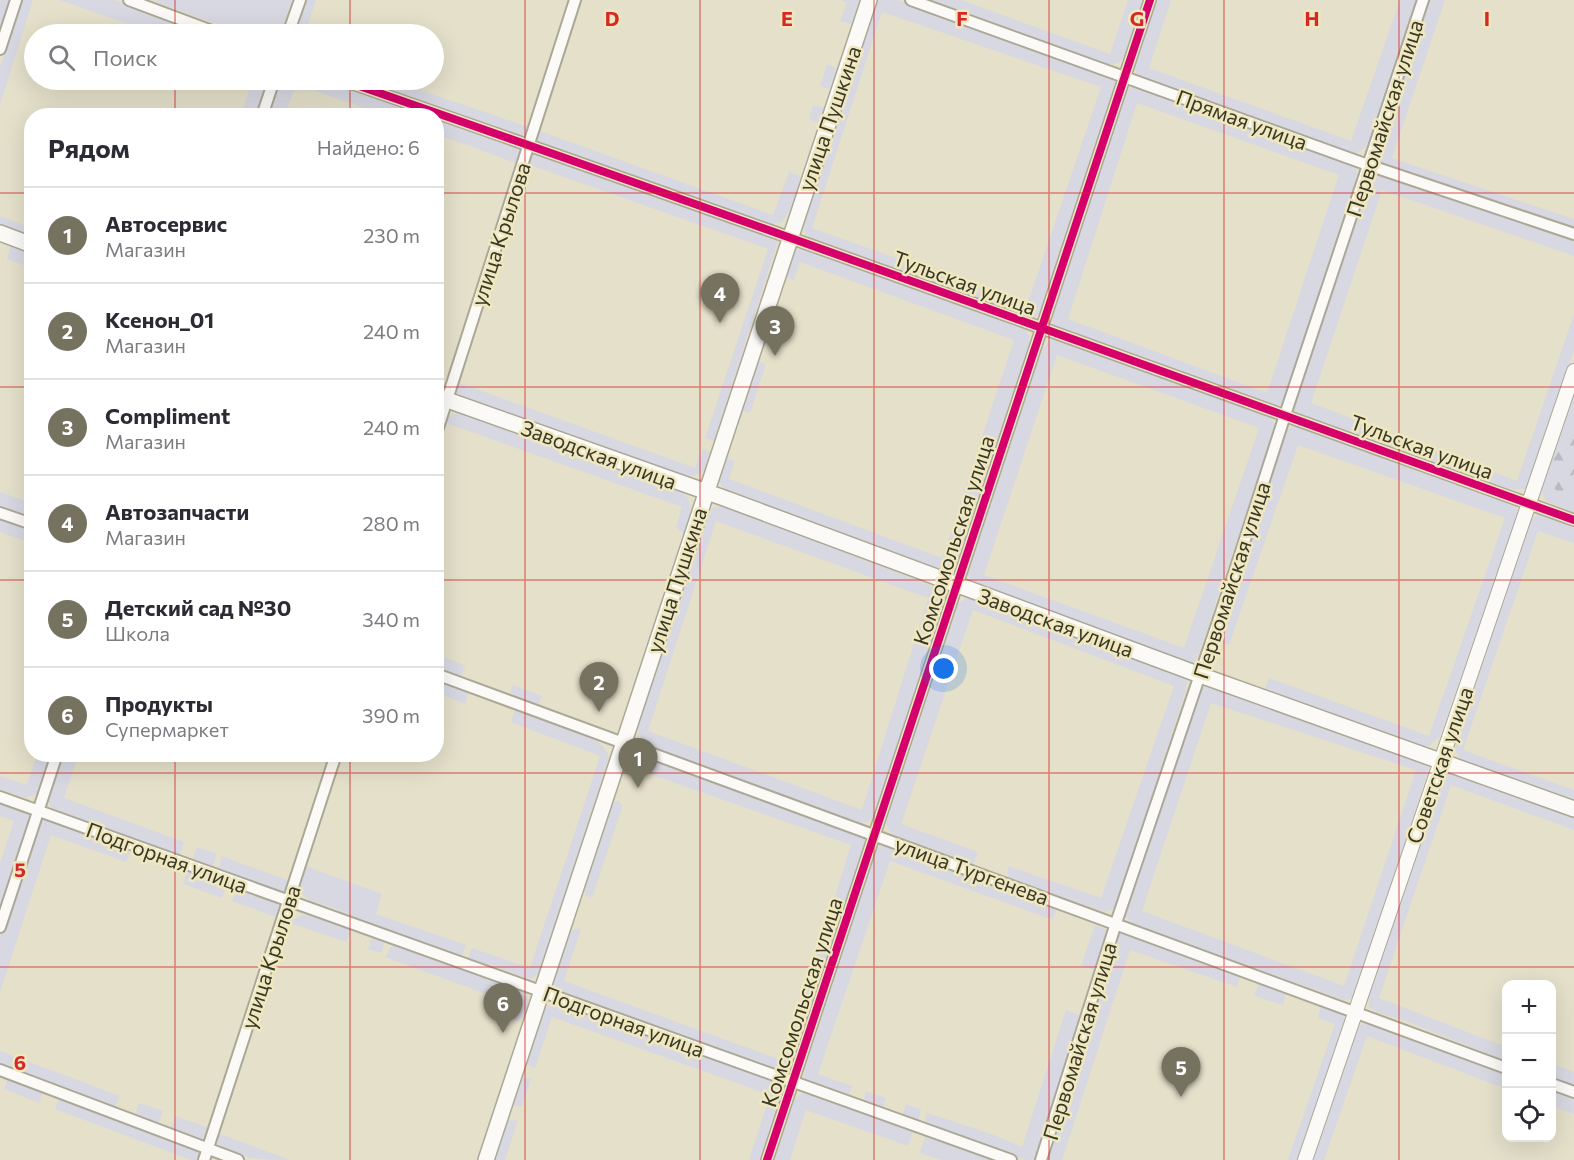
<!DOCTYPE html>
<html lang="ru">
<meta charset="utf-8">
<style>
:root{--surface:#fff;--page:#f2f2f3;--text:#2b2b33;--muted:#7c7c81;--line:#e1e1e2;--accent:#767260}
body{margin:0;font-family:Commissioner,sans-serif;background:var(--page);color:var(--text)}
.controls{position:absolute;right:18px;bottom:18px;display:grid;overflow:hidden;border-radius:12px;box-shadow:0 6px 24px #0002}
.controls button{width:54px;height:54px;display:grid;place-items:center;padding:0;border:0;border-bottom:2px solid var(--line);background:var(--surface);color:var(--text);font:30px sans-serif}
.you{position:absolute;left:944px;top:669px;width:21px;height:21px;margin:-15px;border:4px solid #fff;border-radius:50%;background:#1a73e8;box-shadow:0 0 0 9px #1a73e833}
.badge{display:grid;place-items:center;width:39px;height:39px;border-radius:50%;background:var(--accent);color:#fff;font-size:20px;font-weight:700}
.pin{position:absolute;translate:-50% -50px;filter:drop-shadow(0 2px 3px #0008)}
.pin::after{content:'';position:absolute;top:32px;width:21px;height:18px;background:inherit;clip-path:polygon(0 0,100% 0,50% 100%)}
.list{margin:0;padding:0;list-style:none}
h2{display:flex;justify-content:space-between;align-items:center;height:78px;margin:0;padding:0 24px;font-size:26px}
h2 small{font-size:20px;font-weight:400;color:var(--muted)}
.list li{display:grid;grid-template-columns:39px 1fr auto;gap:18px;align-items:center;box-sizing:border-box;height:96px;padding:0 24px;border-top:2px solid var(--line)}
.list b{display:block;font-size:22px;white-space:nowrap}
.list p{margin:0;font-size:20px;white-space:nowrap;color:var(--muted)}
.list em{font-size:20px;font-style:normal;color:var(--muted)}
.icon{flex:none;width:33px;height:33px;fill:none;stroke:currentColor;stroke-width:2;stroke-linecap:round;stroke-linejoin:round}
.map{position:relative;flex:none;width:1574px;height:1160px;overflow:hidden}
.search{position:absolute;background:var(--surface);box-shadow:0 6px 24px #0002;left:24px;top:24px;width:420px;height:66px;display:flex;align-items:center;gap:15px;box-sizing:border-box;padding:0 21px;border-radius:33px;color:var(--muted);font-size:22px}
.panel{position:absolute;background:var(--surface);box-shadow:0 6px 24px #0002;left:24px;top:108px;width:420px;height:654px;border-radius:24px}
.map>svg:first-child{display:block}
</style>
<div class="map">
<svg width="1574" height="1160" viewBox="0 0 1574 1160">
<defs>
<pattern id="forest-firs" width="22" height="20" patternUnits="userSpaceOnUse" patternTransform="scale(1.5)"><rect width="22" height="20" fill="#d8d8e2"/><path d="M5 1l3.5 6h-7zM16 11l3.5 6h-7z" fill="#babac2"/></pattern>
</defs>
<rect width="100%" height="100%" fill="#e4e0ca"/>
<!-- grass -->
<path fill="#d8d8e2" fill-rule="evenodd" d="M1,0h12l-13,36v-34z
M22,0h11l-33,105v-39z
M59,0h55l94,34h-50z
M157,0h135l-12,34h-35l-89,-32z
M304,0h12l-11,34h-12z
M840,0h19l-8,24 -11,-3 7,-18z
M878,0h19l216,77 3,11 -75,222 -6,8 -8,2 -213,-79 -9,-8 -3,-10 73,-221zM882,12l219,75 -74,218 -215,-77z
M933,0h28l149,54 18,-54h15l-19,57c-4,7 -10,7 -17,7z
M1156,0h15l-22,68 202,73 49,-141h17l-48,140 -4,8 -11,6 -215,-77 -5,-7z
M1429,0h16l-53,158 182,61v11l-190,-65 -7,-5v-7z
M827,64l9,4 -7,21 -9,-3z
M252,80h17l-12,35 -16,1z
M280,80h47l104,35h-47l-88,-31 -11,31 -17,1z
M358,80h33l140,48 -4,6 -10,2z
M1135,86l221,80 1,9 -74,228 -11,6 -220,-82 1,-14 73,-222zM1137,103l202,72 -72,218 -199,-74z
M813,105l11,3 -5,15 -10,-4z
M436,118l81,28 3,7 -2,11 -81,-30z
M537,130l236,85 16,-43 11,4c-3,17 -8,32 -18,46l-11,2 -235,-80 -2,-4z
M539,152l236,86 3,3 -64,200 -9,-3 63,-189 -241,-85 7,-11z
M1372,174h4l198,66v16l-192,-66 -71,213 206,78 57,-167v36l-43,127 -6,12 -11,1 -40,-12 -175,-62 -5,-6 1,-9 73,-222z
M0,216l31,12v10l-31,-12z
M11,245l20,8v15l-24,-9z
M801,248l219,79 6,3 3,6v10l-72,218 -10,9 -215,-79c-19,-11 -13,-18 -7,-36l10,3 -6,18 213,79 72,-218 -214,-78 -6,18 -10,-3 10,-26z
M772,314l9,3 -9,30 -9,-3z
M1050,340l16,2 206,76 2,6 -1,9 -74,220 -5,10 -4,2 -217,-81 -5,-8 1,-7 73,-220zM1057,355l202,73 -75,220 -200,-73z
M756,361l10,3 -16,49 -11,-3z
M457,382l238,86 7,-19 8,3 -6,19 -10,5 -11,-1 -221,-77 -5,-4z
M1574,393v119l-29,-11 -4,-11z
M458,412l223,79c16,11 8,27 3,43l-8,-7 6,-20 -236,-84 3,-6z
M1298,426l216,77 3,6v8l-77,219 -11,10 -8,1 -157,-55 5,-14 160,58 76,-218 -207,-73 -69,200 -14,-5 70,-209 6,-4z
M0,492l31,11v17l-31,-11z
M721,506l224,85 1,13 -71,212 -7,6 -8,1 -207,-75 -13,-12 -3,-8 68,-211 8,-9zM716,521l212,77 -66,212 -214,-79z
M1540,513l34,11v19l-36,-12 -75,219 111,40v10l-114,-41 -6,-12 7,-24 10,-17 3,-9v-16l55,-157 3,-6z
M0,516l31,12v15l-31,-11z
M966,598h9l212,80 -1,13 -70,213 -2,4 -8,4 -94,-33 -4,-3v-10l93,32 73,-212 -201,-76 -72,214 77,28 -5,13 -81,-31 -6,-9v-5l72,-216z
M437,655l28,10 -4,13 -24,-7z
M436,679l33,12 -4,13 -28,-11z
M513,685l29,11 -4,9 -28,-10z
M1206,685l7,1 213,77 3,5 -72,223 -6,8 -7,1 -6,-2 -204,-73 -8,-8 -1,-6 74,-219zM1211,703l205,67 -72,216 -202,-75z
M515,709c24,9 88,23 94,48l-71,217 -8,5 -62,-21 4,-10 58,20 70,-212 -89,-34z
M37,755h14l-14,39 -11,4 -26,-9v-13l27,9z
M61,755h17l-14,43 120,44 -5,15 -127,-49 -5,-9z
M643,757l79,27 142,53 3,9 -77,227 -3,1 -227,-81 -8,-11 17,-49c4,-3 7,-5 12,-4l-17,52 220,80 67,-216 -218,-77 -2,6 -9,-3c4,-11 9,-14 21,-14z
M1447,771l127,43v16l-123,-45 -72,213 127,49v14l-100,-40 -30,-9 -7,-5 -1,-13 75,-221z
M0,800l30,12 1,5 -31,98v-52l14,-42 -14,-5z
M618,801l5,4 -30,90 -2,2 -5,-1 -3,-9 29,-84z
M50,818l82,29 -6,15 -75,-27 -51,157v-55l37,-108 4,-8z
M883,844l174,64 -4,12 -163,-59 -72,213 34,12 -4,11 -40,-14 -5,-7 1,-7 70,-214 4,-7z
M197,847l20,7 -5,14 -20,-7z
M221,856l71,26 -9,9 -5,1 -59,-22z
M305,866l77,28 -6,20 90,31 -5,13 -69,-25 -63,-27 -20,-6 -7,-6 -2,-7z
M187,870l40,14 -5,14 -39,-14z
M237,888l32,11 10,7 1,4 -1,8 -47,-17z
M302,915l8,1 41,12 -5,14 -58,-20z
M1095,925l12,5 -13,40 -13,-4z
M1122,933h4l115,41 -4,13 -107,-37 -68,210h-15l70,-224z
M372,937l13,4 -4,12 -13,-4z
M393,943l110,39 -6,16 -112,-41z
M510,983l10,4 9,12 -4,17 -7,5 -4,-1 5,-16 -13,-4z
M1259,983l28,9 -4,13 -29,-9z
M554,1003l106,34 124,47 3,3 -23,73h-15l21,-65 -218,-78 -17,51 -10,-4 19,-55z
M1321,1005l19,7 6,7 -46,141h-12l47,-136 -17,-6z
M1066,1010l13,5 -40,138 -7,7h-6l-100,-36 -1,-4 2,-7 62,20 33,14z
M1363,1024h8l135,51v14l-139,-53 -43,124h-13l44,-128 3,-5z
M0,1051l120,45 -5,12 -62,-22 -53,-21z
M1552,1064l22,8v14l-22,-8z
M522,1077l9,2 -9,28 -10,-2z
M8,1078l35,13 -4,12 -35,-14z
M866,1091l20,7 -3,11 -20,-7z
M1552,1091l22,9v14l-22,-8z
M803,1093l7,1 104,35 -6,17 -102,-36 -16,50h-17l21,-61z
M59,1097l137,52 4,6 -2,5h-7l-136,-51z
M139,1103l24,8 -5,13 -23,-9z
M906,1104l15,5 -3,12 -16,-5z
M175,1116l35,12 -2,5 -6,6h-4l-27,-10z
M518,1120l-13,40h-12l15,-39z
M218,1133l72,27c-21,0 -57,0 -73,-16z
M926,1134l74,26h-59l-21,-7z"/>
<!-- forest -->
<path fill="url(#forest-firs)" d="M1570,418h4v54l-4,13 4,5v8l-13,-3 -16,-16 12,-36 14,-19z"/>
<g fill="none" stroke-linecap="round" stroke-linejoin="round">
<!-- minor casing -->
<g stroke="#aba897" stroke-width="14">
<path id="minor" d="M129,0l91,34
M911,0l457,165 206,69
M288,34l12,-34
M0,49l16,-49
M342,80c412,143 822,292 1232,440
M262,116l12,-36
M436,434l139,-434
M0,513l32,11
M436,674l1070,394
M0,797l1011,363
M0,927l57,-173
M0,1070l238,90
M1552,1084l22,8
M204,1160l132,-406
M767,1160l383,-1160
M1041,1160l75,-237 114,-337 55,-171 138,-415"/>
</g>
<!-- tertiary casing -->
<g stroke="#aba897" stroke-width="16">
<path id="tertiary" d="M1305,1160l269,-789"/>
</g>
<!-- secondary casing -->
<g stroke="#aba897" stroke-width="18">
<path id="secondary" d="M0,233l32,12
M436,396l288,102 476,177 374,134
M486,1160l383,-1160"/>
</g>
<!-- minor -->
<use href="#minor" stroke="#fbfaf7" stroke-width="10"/>
<!-- tertiary -->
<use href="#tertiary" stroke="#fbfaf7" stroke-width="14"/>
<!-- secondary -->
<use href="#secondary" stroke="#fbfaf7" stroke-width="15"/>
<!-- cycleway casing -->
<g stroke="#efe8bf" stroke-width="11">
<path id="cycleway" d="M342,80c412,143 822,292 1232,440
M767,1160l383,-1160"/>
</g>
<!-- cycleway -->
<use href="#cycleway" stroke="#d6006c" stroke-width="8"/>
</g>
<!-- grid -->
<path fill="none" stroke="#d62828" stroke-width="1.5" stroke-opacity="0.55" d="M175,0v34M350,0v34M525,0v1160M700,0v1160M874,0v1160M1049,0v1160M1224,0v1160M1399,0v1160M175,80v36M350,80v36M0,193h32M436,193h1138M0,387h32M436,387h1138M0,580h32M436,580h1138M175,754v406M350,754v406M0,773h1574M0,967h1574"/>
<g text-anchor="middle" dominant-baseline="central" stroke-width="5" stroke-linejoin="round" paint-order="stroke">
<!-- street labels -->
<g font-size="21" fill="#3a3727" stroke="#efe8bf">
<text transform="translate(829 118) rotate(-71)">улица Пушкина</text>
<text transform="translate(1384 118) rotate(-72)">Первомайская улица</text>
<text transform="translate(1242 119) rotate(20)">Прямая улица</text>
<text transform="translate(500 234) rotate(-72)">улица Крылова</text>
<text transform="translate(965 282) rotate(20)">Тульская улица</text>
<text transform="translate(1422 446) rotate(20)">Тульская улица</text>
<text transform="translate(599 454) rotate(20)">Заводская улица</text>
<text transform="translate(953 540) rotate(-72)">Комсомольская улица</text>
<text transform="translate(676 580) rotate(-72)">улица Пушкина</text>
<text transform="translate(1231 580) rotate(-72)">Первомайская улица</text>
<text transform="translate(1056 622) rotate(20)">Заводская улица</text>
<text transform="translate(1439 765) rotate(-71)">Советская улица</text>
<text transform="translate(167 857) rotate(20)">Подгорная улица</text>
<text transform="translate(972 870) rotate(20)">улица Тургенева</text>
<text transform="translate(270 957) rotate(-72)">улица Крылова</text>
<text transform="translate(801 1002) rotate(-72)">Комсомольская улица</text>
<text transform="translate(624 1021) rotate(20)">Подгорная улица</text>
<text transform="translate(1079 1041) rotate(-73)">Первомайская улица</text>
</g>
</g>
<g font-size="20" text-anchor="middle" font-weight="bold" fill="#d62828" stroke="#efe8bf" stroke-width="5" stroke-linejoin="round" paint-order="stroke">
<text x="612" y="26">D</text>
<text x="787" y="26">E</text>
<text x="962" y="26">F</text>
<text x="1137" y="26">G</text>
<text x="1312" y="26">H</text>
<text x="1487" y="26">I</text>
<text x="20" y="877">5</text>
<text x="20" y="1070">6</text>
</g>
</svg>
<div class="controls">
<button>+</button>
<button>−</button>
<button><svg class="icon" aria-label="locate" viewBox="0 0 24 24"><circle cx="12" cy="12" r="6"/><path d="M12 2v4M12 18v4M2 12h4M18 12h4"/></svg></button>
</div>
<div class="you"></div>
<div class="pin badge" style="left:638px;top:788px">1</div>
<div class="pin badge" style="left:599px;top:712px">2</div>
<div class="pin badge" style="left:775px;top:356px">3</div>
<div class="pin badge" style="left:720px;top:323px">4</div>
<div class="pin badge" style="left:1181px;top:1097px">5</div>
<div class="pin badge" style="left:503px;top:1033px">6</div>
<div class="search"><svg class="icon" aria-label="search" viewBox="0 0 24 24"><circle cx="10" cy="10" r="6"/><path d="M15 15l6 6"/></svg>Поиск</div>
<section class="panel">
<h2>Рядом<small>Найдено: 6</small></h2>
<ul class="list">
<li><span class="badge">1</span><div><b>Автосервис</b><p>Магазин</p></div><em>230 m</em></li>
<li><span class="badge">2</span><div><b>Ксенон_01</b><p>Магазин</p></div><em>240 m</em></li>
<li><span class="badge">3</span><div><b>Compliment</b><p>Магазин</p></div><em>240 m</em></li>
<li><span class="badge">4</span><div><b>Автозапчасти</b><p>Магазин</p></div><em>280 m</em></li>
<li><span class="badge">5</span><div><b>Детский сад №30</b><p>Школа</p></div><em>340 m</em></li>
<li><span class="badge">6</span><div><b>Продукты</b><p>Супермаркет</p></div><em>390 m</em></li>
</ul>
</section>
</div>
